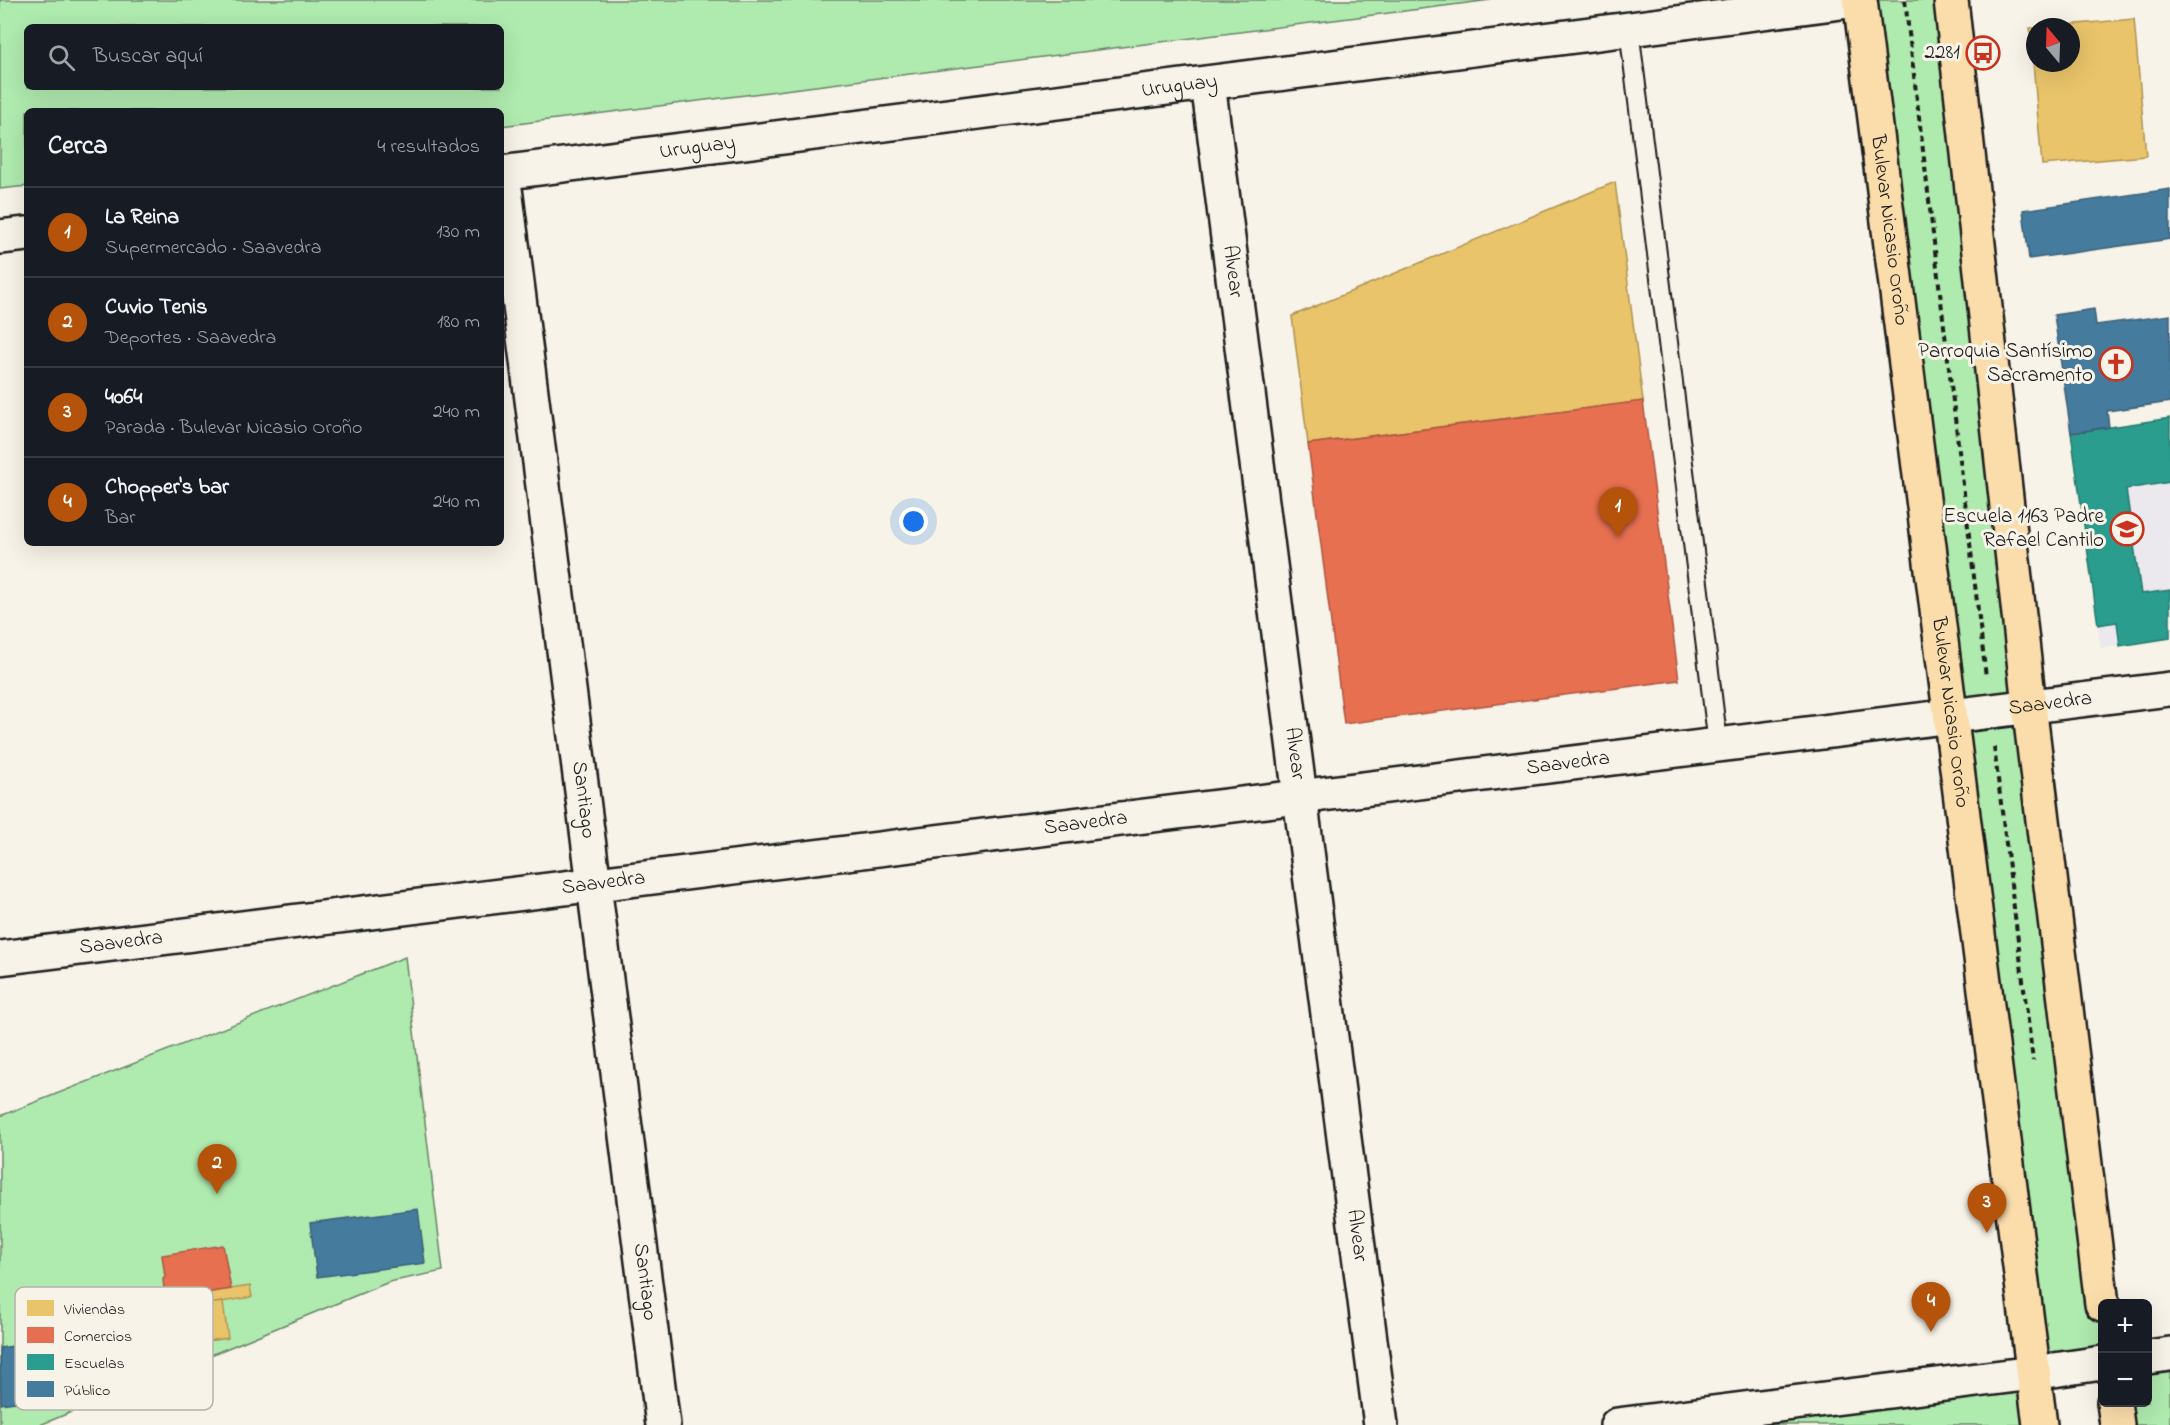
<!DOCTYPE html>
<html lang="es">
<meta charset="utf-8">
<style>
:root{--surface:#171b24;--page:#242831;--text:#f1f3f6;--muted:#9ea1a6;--line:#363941;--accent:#b45309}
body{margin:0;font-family:"Indie Flower",sans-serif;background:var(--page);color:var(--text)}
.controls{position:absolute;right:18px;bottom:18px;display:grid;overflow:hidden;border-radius:9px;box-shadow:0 6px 24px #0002}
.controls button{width:54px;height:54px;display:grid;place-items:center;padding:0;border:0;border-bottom:2px solid var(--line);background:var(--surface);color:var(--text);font:30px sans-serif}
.compass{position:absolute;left:2026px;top:18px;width:54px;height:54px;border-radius:50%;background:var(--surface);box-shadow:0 6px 24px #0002;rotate:341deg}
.you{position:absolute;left:914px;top:522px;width:21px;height:21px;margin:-15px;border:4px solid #fff;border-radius:50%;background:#1a73e8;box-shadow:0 0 0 9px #1a73e833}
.badge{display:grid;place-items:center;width:39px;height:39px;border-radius:50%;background:var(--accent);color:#fff;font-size:20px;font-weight:700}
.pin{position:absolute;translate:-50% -50px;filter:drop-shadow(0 2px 3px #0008)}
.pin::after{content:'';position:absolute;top:32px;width:21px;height:18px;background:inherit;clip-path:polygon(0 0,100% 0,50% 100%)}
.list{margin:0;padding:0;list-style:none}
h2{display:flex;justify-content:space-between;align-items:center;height:78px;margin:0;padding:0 24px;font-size:26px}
h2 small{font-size:20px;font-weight:400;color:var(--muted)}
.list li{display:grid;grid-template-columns:39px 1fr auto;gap:18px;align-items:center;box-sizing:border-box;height:90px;padding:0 24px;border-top:2px solid var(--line)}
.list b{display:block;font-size:22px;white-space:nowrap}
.list p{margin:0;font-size:20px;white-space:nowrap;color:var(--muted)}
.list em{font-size:20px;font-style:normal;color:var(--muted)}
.icon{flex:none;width:33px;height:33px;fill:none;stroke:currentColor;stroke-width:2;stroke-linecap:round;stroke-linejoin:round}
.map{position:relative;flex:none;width:2170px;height:1425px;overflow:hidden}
.search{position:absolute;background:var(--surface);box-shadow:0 6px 24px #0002;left:24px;top:24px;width:480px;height:66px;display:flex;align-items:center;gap:15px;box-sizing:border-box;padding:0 21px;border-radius:9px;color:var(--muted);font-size:22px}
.panel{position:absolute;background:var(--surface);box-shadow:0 6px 24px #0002;left:24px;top:108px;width:480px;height:438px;border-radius:9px}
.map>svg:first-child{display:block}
</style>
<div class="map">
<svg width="2170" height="1425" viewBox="0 0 2170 1425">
<rect width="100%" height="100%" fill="#f7f3e8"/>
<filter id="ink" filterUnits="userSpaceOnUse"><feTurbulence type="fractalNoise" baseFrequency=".0167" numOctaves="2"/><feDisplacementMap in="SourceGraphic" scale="12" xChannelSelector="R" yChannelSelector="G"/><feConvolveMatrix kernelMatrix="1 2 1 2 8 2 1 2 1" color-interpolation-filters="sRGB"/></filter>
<g filter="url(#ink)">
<!-- built -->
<path fill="#ebe9ed" d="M2170,418v220l-69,10 -30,-215z"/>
<!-- green -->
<path fill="#afeaaf" stroke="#668366" stroke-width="1.5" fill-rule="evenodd" d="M0,0h1491l-990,126v-15h-474v75l-27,3zM27,27h474v60h-474z
M1860,0h91l151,1304v59l-69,10 7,52h-423l416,-52z
M405,957l38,314 -54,11 -349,143h-40v-309z
M2170,1354v71h-53l-3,-22 34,-1v-45z"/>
<!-- homes -->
<path fill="#e9c46a" stroke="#ac9253" stroke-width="1.5" d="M2134,19l12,137 -104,9 -12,-137h5v35h36v-36h-29z
M1615,182l28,219 -335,43 -16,-128z
M250,1286l2,11 -85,14 -2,-12z
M223,1302l5,36 -84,12 -5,-36z"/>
<!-- shops -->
<path fill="#e76f51" stroke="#aa5641" stroke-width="1.5" d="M1643,401l36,279 -335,44 -36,-280z
M223,1245l8,44 -66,10 -2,-20 2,-2 -3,-22z"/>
<!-- schools -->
<path fill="#2a9d8f" stroke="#26766c" stroke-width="1.5" d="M2170,418v64l-44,7 15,105 29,-4v48l-50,8 -3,-24 -19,3 -27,-192z"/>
<!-- public -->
<path fill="#457b9d" stroke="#395e76" stroke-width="1.5" d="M2170,189v50l-141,20 -6,-49z
M2094,309l2,16 74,-10v87l-63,9 2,16 -38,6 -17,-118z
M418,1209l7,54 -108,14 -7,-54z
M102,1334l7,56 -108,14 -1,-56z"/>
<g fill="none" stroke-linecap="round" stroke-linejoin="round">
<!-- service casing -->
<g stroke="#1c1c1c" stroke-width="22">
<path id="service" d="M1629,29l89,715"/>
</g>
<!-- minor casing -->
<g stroke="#1c1c1c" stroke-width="38">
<g id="minor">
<path id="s1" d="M1208,83l173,1342"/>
<path id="s2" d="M501,173l1356,-173"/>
<path id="s3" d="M503,173l160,1252"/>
<path d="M0,237l27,-3"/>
<path id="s4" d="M0,958l2170,-269"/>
</g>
</g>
<!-- secondary casing -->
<g stroke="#1c1c1c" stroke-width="38">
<path id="secondary" d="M2148,1357l22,-3
M1617,1425l416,-52 69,-10"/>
</g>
<!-- primary casing -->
<g stroke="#1c1c1c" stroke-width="38">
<g id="primary">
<path id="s5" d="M1860,0l180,1425"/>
<path d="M1951,0l78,705 73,599"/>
<path d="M2114,1402l3,23"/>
</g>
</g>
<!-- path -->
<path stroke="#1c1c1c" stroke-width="4" stroke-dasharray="6 4.5" stroke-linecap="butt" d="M1905,0l81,677
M1994,747l39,314"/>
<!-- service -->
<use href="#service" stroke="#f7f3e8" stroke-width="18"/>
<!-- minor -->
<use href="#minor" stroke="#f7f3e8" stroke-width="33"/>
<!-- secondary -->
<use href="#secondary" stroke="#f7f3e8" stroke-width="33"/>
<!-- primary -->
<use href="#primary" stroke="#fbddab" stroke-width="33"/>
</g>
</g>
<!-- icons -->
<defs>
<g id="bus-ring" transform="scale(1.725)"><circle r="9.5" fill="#f7f3e8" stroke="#c8321e" stroke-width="1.5"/><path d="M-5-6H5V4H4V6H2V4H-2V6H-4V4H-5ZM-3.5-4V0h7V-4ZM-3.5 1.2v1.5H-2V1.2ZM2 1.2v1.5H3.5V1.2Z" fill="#c8321e"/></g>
<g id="church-ring" transform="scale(1.725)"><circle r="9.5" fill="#f7f3e8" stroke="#c8321e" stroke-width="1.5"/><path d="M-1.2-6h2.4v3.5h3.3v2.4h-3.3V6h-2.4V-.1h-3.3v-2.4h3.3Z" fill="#c8321e"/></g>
<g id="school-ring" transform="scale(1.725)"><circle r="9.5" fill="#f7f3e8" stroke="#c8321e" stroke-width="1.5"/><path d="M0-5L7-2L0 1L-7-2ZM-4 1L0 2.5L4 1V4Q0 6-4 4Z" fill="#c8321e"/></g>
</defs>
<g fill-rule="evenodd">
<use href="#bus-ring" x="1983" y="53"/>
<use href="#church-ring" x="2116" y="364"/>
<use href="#school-ring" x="2127" y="529"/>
</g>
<g text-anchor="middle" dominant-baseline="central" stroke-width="6" stroke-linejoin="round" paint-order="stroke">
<!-- poi labels -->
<g font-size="21" fill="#1c1c1c" stroke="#f7f3e8" text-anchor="end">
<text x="1960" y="53">2281</text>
<text x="2093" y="352">Parroquia Santísimo<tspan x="2093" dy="24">Sacramento</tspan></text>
<text x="2104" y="517">Escuela 1163 Padre<tspan x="2104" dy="24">Rafael Cantilo</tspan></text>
</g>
<!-- street labels -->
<g font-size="21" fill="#1c1c1c" stroke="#f7f3e8">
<text stroke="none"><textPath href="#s2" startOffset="684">Uruguay</textPath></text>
<text stroke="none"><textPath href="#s2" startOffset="198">Uruguay</textPath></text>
<text stroke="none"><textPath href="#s5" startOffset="232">Bulevar Nicasio Oroño</textPath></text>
<text stroke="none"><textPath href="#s1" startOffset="190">Alvear</textPath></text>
<text stroke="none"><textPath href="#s4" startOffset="2066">Saavedra</textPath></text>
<text stroke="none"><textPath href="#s5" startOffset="718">Bulevar Nicasio Oroño</textPath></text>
<text stroke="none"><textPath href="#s1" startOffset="676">Alvear</textPath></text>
<text stroke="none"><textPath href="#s4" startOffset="1580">Saavedra</textPath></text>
<text stroke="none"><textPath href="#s3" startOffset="632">Santiago</textPath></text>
<text stroke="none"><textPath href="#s4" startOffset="1094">Saavedra</textPath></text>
<text stroke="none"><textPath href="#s4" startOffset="608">Saavedra</textPath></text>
<text stroke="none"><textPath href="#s4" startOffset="122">Saavedra</textPath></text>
<text stroke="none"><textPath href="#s1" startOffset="1162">Alvear</textPath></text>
<text stroke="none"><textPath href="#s3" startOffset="1118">Santiago</textPath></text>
</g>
</g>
<!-- legend -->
<rect x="15" y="1287" width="198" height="123" rx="9" fill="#f7f3e8" stroke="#b5b2ab" stroke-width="1.5"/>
<rect x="27" y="1300" width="27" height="16" fill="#e9c46a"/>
<rect x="27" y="1327" width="27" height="16" fill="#e76f51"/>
<rect x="27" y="1354" width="27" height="16" fill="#2a9d8f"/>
<rect x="27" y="1381" width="27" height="16" fill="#457b9d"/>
<g font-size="16" fill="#1c1c1c">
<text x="64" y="1314">Viviendas</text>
<text x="64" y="1341">Comercios</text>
<text x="64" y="1368">Escuelas</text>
<text x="64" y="1395">Público</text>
</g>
</svg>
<div class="controls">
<button>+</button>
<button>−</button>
</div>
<svg class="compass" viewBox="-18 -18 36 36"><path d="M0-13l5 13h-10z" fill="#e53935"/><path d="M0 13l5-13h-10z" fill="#9ea1a6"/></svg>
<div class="you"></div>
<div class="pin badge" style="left:1618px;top:537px">1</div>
<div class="pin badge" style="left:217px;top:1194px">2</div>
<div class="pin badge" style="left:1987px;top:1233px">3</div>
<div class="pin badge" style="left:1931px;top:1332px">4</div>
<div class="search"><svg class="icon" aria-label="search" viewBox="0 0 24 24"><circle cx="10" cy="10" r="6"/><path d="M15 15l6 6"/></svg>Buscar aquí</div>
<section class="panel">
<h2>Cerca<small>4 resultados</small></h2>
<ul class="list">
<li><span class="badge">1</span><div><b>La Reina</b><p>Supermercado · Saavedra</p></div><em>130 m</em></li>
<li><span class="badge">2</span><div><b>Cuvio Tenis</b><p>Deportes · Saavedra</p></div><em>180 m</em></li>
<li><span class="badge">3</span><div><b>4064</b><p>Parada · Bulevar Nicasio Oroño</p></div><em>240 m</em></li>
<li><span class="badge">4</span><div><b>Chopper's bar</b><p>Bar</p></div><em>240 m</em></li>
</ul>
</section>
</div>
